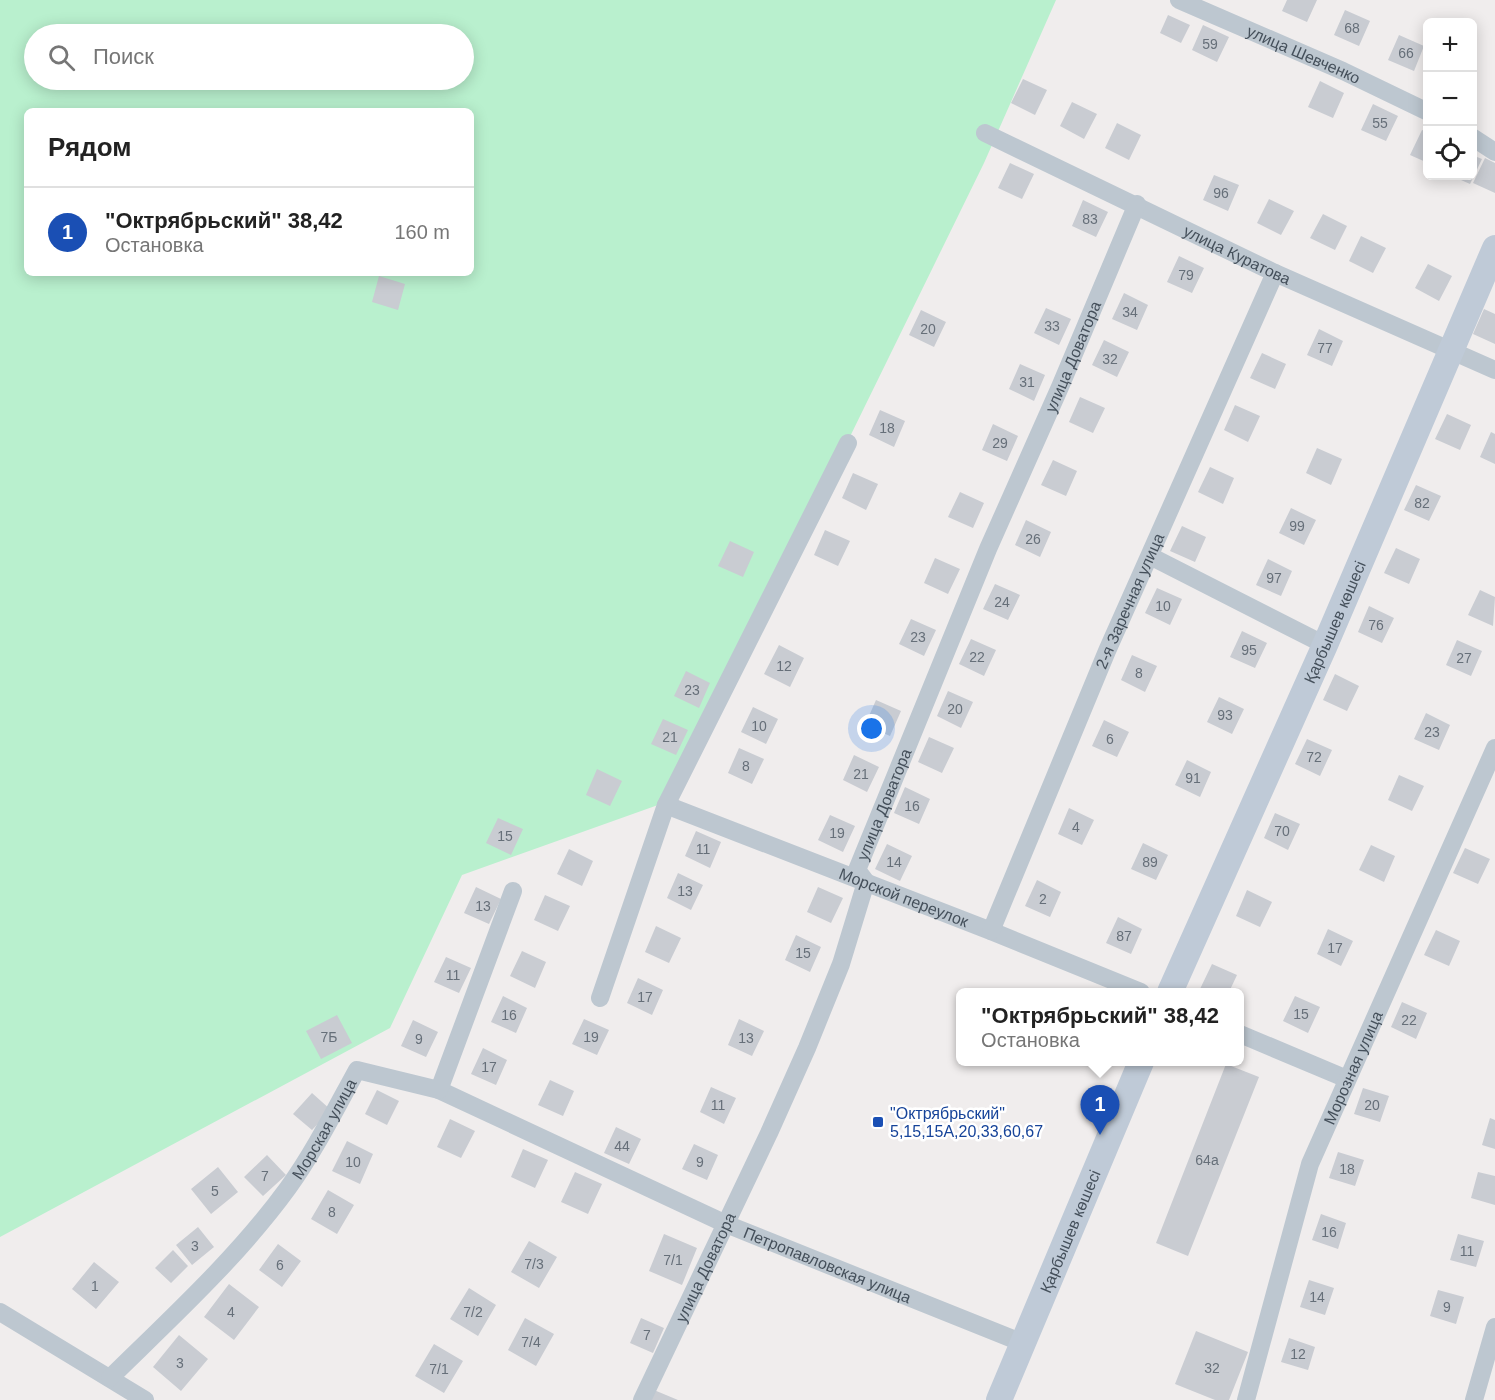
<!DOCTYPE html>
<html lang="ru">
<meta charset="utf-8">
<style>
:root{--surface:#fff;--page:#f2f2f2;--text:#222;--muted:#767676;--line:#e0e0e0;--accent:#db2777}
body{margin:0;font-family:Helvetica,sans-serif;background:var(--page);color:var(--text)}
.controls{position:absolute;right:18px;top:18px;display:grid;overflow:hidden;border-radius:9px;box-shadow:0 3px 15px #0003}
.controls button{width:54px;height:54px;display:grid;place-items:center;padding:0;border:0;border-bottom:2px solid var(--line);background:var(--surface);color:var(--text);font:30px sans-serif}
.you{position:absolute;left:872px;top:729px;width:21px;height:21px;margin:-15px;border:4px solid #fff;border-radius:50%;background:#1a73e8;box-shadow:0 0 0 9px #1a73e833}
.badge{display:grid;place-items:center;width:39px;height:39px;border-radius:50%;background:var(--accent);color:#fff;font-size:20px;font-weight:700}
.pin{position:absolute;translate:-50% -50px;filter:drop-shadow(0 2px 3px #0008)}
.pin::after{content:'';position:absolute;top:32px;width:21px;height:18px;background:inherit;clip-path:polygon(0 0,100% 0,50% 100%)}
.popup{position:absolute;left:956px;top:988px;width:288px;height:78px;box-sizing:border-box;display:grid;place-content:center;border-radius:9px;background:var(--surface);filter:drop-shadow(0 2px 4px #0005);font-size:20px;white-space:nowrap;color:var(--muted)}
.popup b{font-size:22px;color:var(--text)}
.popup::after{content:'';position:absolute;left:50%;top:100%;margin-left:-12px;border:12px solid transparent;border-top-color:var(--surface)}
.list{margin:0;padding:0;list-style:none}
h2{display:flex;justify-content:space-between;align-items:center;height:78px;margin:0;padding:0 24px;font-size:26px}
h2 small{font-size:20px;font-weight:400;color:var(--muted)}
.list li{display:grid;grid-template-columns:39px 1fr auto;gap:18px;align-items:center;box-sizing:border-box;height:90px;padding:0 24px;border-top:2px solid var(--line)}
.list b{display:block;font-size:22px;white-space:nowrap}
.list p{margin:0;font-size:20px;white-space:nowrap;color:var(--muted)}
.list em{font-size:20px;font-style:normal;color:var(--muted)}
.icon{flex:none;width:33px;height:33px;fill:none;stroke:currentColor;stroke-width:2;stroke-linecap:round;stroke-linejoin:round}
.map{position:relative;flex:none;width:1495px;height:1400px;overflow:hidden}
.search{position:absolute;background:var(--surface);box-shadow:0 3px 15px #0003;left:24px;top:24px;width:450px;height:66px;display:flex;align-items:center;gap:15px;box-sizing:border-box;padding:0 21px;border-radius:33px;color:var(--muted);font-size:22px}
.panel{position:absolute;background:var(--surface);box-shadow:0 3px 15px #0003;left:24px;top:108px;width:450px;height:168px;border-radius:9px}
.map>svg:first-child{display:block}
</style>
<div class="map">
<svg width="1495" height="1400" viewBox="0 0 1495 1400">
<rect width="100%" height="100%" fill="#f0eded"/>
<!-- green -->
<path fill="#b9f0ce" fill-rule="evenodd" d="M0,0h1056l-72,163 -312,637 -210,75 -72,153 -390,209zM34,34h430v46h-430zM27,111h444v162h-444z"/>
<!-- building -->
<path fill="#c9ccd2" d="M1287,0h30l-10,22 -25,-11z
M1345,10l25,11 -11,25 -25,-11z
M1168,15l22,10 -9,18 -21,-10z
M1203,25l26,12 -12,25 -25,-12z
M1399,35l25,11 -10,25 -26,-11z
M1023,79l24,11 -12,25 -24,-12z
M1320,81l24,12 -11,25 -25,-11z
M1072,102l25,12 -13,25 -24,-13z
M1373,104l25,12 -12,25 -25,-11z
M1117,123l24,12 -12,25 -24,-12z
M1422,130l6,2v31l-18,-8z
M1472,155l10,4 -12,25 -18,-8h20z
M1485,158l10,5v30l-22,-10z
M1010,163l24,11 -12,25 -24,-11z
M1214,175l25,10 -11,26 -25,-11z
M1269,199l25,12 -13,24 -24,-12z
M1083,200l25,12 -12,25 -24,-11z
M1323,214l24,12 -12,24 -25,-12z
M1361,236l25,12 -13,25 -24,-12z
M1179,256l25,12 -12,25 -25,-11z
M1428,264l24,12 -13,25 -24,-13z
M379,276l26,8 -7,26 -26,-8z
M1124,293l24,12 -11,25 -25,-11z
M1046,308l25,11 -12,26 -25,-12z
M1484,309l11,5v30l-22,-10z
M921,310l25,12 -12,25 -25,-12z
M1319,329l24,12 -11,25 -25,-11z
M1104,340l25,12 -12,25 -25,-12z
M1262,353l24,11 -11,25 -25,-11z
M1020,364l25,11 -11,26 -25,-12z
M1080,397l25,11 -12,25 -24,-11z
M1235,405l25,11 -12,26 -24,-12z
M880,410l25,11 -11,26 -25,-12z
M1447,414l24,11 -11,25 -25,-11z
M993,424l25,12 -11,25 -25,-11z
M1491,432l4,2v30l-15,-7z
M1317,448l25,11 -11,26 -25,-12z
M1053,460l24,11 -11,25 -25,-11z
M1210,467l24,11 -11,26 -25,-12z
M853,473l25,11 -12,26 -24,-12z
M1416,485l25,11 -12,25 -25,-11z
M960,492l24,11 -11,25 -25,-11z
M1291,508l25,12 -12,25 -25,-12z
M1026,520l25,12 -11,25 -25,-12z
M1182,526l24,11 -11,25 -25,-11z
M825,530l25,11 -12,25 -24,-11z
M730,541l24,11 -11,25 -25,-11z
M1396,548l24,11 -11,25 -25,-11z
M935,558l25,11 -12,25 -24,-11z
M1268,559l24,12 -11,25 -25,-11z
M995,584l25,11 -12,25 -25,-11z
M1157,588l25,11 -12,26 -25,-12z
M1480,590l15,7 -2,29 -25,-11z
M1369,606l25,12 -12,25 -24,-11z
M911,619l25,11 -12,26 -25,-12z
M1242,631l25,12 -12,25 -25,-11z
M971,639l25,11 -12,26 -25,-12z
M1457,640l25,11 -11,25 -25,-11z
M779,645l25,13 -14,29 -26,-13z
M1132,655l25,11 -12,26 -24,-12z
M686,671l24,12 -11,25 -25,-12z
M1335,674l24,12 -12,25 -24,-11z
M948,691l25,11 -12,26 -24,-12z
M1219,697l25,12 -12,25 -25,-12z
M876,700l25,11 -11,25 -25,-11z
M753,707l25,12 -12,25 -25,-12z
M1426,713l24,12 -11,25 -25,-11z
M663,719l25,11 -12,25 -25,-11z
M1104,720l25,12 -12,25 -25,-11z
M929,737l25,11 -12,25 -24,-11z
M1307,739l25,11 -12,26 -25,-12z
M739,748l25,11 -12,25 -24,-11z
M854,755l25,12 -12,25 -24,-12z
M1187,760l24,12 -11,25 -25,-12z
M597,769l25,12 -12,25 -24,-11z
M1399,775l25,11 -12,25 -24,-11z
M905,787l25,12 -11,25 -25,-11z
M1069,808l25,12 -12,25 -24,-11z
M1275,813l25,11 -12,26 -24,-12z
M830,815l25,11 -12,26 -25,-12z
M498,818l25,11 -12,26 -25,-12z
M696,831l25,11 -11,26 -25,-12z
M1143,843l25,12 -12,25 -25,-11z
M887,844l25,12 -12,25 -25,-12z
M1371,845l24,11 -11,26 -25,-12z
M1465,848l25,11 -12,25 -25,-11z
M569,849l24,12 -11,25 -25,-12z
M678,873l25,12 -12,25 -24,-12z
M1037,880l24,12 -11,25 -25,-11z
M476,887l25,12 -12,25 -25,-11z
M818,887l25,11 -12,25 -24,-11z
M1247,890l25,12 -12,25 -24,-11z
M545,895l25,11 -12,25 -24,-11z
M1118,917l24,12 -11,25 -25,-11z
M656,926l25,12 -12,25 -24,-11z
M1328,929l25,12 -12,25 -24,-12z
M1436,930l24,11 -11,25 -25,-11z
M796,935l25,12 -11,25 -25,-12z
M522,951l24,11 -11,26 -25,-12z
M446,957l25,11 -12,25 -25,-11z
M1212,964l25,11 -8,17h-21l-8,-3z
M638,978l25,12 -11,25 -25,-12z
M503,996l24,12 -11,25 -25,-11z
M1295,996l25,11 -12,26 -25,-12z
M1402,1002l25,11 -11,26 -25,-12z
M337,1015l15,28 -31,16 -15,-28z
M584,1019l25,11 -12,25 -25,-11z
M739,1019l25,12 -12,25 -24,-11z
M413,1020l25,12 -12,25 -25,-11z
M483,1048l24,12 -11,25 -25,-11z
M1226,1064l33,13 -71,179 -32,-13z
M550,1080l24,11 -11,25 -25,-11z
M711,1087l25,11 -12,26 -24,-12z
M1363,1088l26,8 -9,26 -26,-8z
M377,1090l22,11 -12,24 -22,-11z
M312,1093l19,17 -19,20 -19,-16z
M1490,1118l5,2v29l-13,-4z
M450,1119l25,12 -14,27 -24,-11z
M616,1127l25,12 -12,25 -25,-11z
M347,1141l26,13 -13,30 -28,-13z
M694,1144l24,11 -11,25 -25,-11z
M523,1149l25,11 -13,28 -24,-11z
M1338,1152l26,8 -9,26 -26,-8z
M267,1155l19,20 -23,21 -19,-19z
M218,1167l20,25 -27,22 -20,-25z
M575,1172l27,12 -14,30 -27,-12z
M1478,1172l17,4v29l-24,-7z
M328,1190l26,15 -17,29 -26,-15z
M1321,1214l25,9 -8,26 -26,-9z
M198,1227l16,20 -22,18 -16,-20z
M664,1234l33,14 -15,37 -33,-14z
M1458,1234l26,7 -8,26 -26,-7z
M529,1241l28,16 -18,31 -28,-16z
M278,1244l23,17 -19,26 -23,-17z
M173,1250l15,16 -17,17 -16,-15z
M94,1262l25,20 -23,27 -24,-20z
M1309,1280l25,8 -9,27 -25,-8z
M229,1284l30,23 -25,33 -30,-23z
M469,1288l27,17 -18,31 -28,-17z
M1438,1290l26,7 -8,27 -26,-8z
M525,1318l29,16 -18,32 -28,-16z
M641,1318l23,10 -11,25 -23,-10z
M1196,1331l52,21 -19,48h-14l-40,-16z
M179,1335l29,24 -27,32 -28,-24z
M1289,1338l26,9 -7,23 -27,-8z
M434,1344l29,17 -19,32 -29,-17z
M654,1390l24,10h-27z"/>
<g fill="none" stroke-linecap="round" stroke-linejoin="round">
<!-- street -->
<g stroke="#bdc7d0" stroke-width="18">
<path id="s1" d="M1179,0l164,71 85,41"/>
<path id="s2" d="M985,133l290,140 220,97"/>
<path d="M1472,137l23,15"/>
<path d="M1150,556l175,89"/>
<path id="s3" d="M666,805l325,126 150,61"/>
<path id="s4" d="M991,931l116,-280 168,-378"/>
<path d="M600,998l66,-193 182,-362"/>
<path d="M1240,1034l107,45"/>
<path id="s5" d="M439,1090l287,134 297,119"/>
<path d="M0,1312l145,88"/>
<path id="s6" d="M110,1378c61,-60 127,-120 178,-190 26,-36 47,-78 69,-118l82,20 74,-199"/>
<path id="s7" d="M642,1400l127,-267 38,-85 34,-84 25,-82 -9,-12 131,-321 72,-162 77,-183"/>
<path id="s8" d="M1246,1400l64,-236 185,-416"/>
<path d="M1474,1400l21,-73"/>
</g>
<!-- secondary -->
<g stroke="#bfcad7" stroke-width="26">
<path id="s9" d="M1170,992l155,-347 170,-397"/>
<path id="s10" d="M999,1400l142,-338"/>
</g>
</g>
<!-- markers -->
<rect fill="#1a4fb4" stroke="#fff" stroke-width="2" x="872" y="1116" width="12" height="12" rx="3"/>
<g text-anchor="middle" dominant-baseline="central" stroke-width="5" stroke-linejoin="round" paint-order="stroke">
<!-- number labels -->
<g font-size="14" fill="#666f79">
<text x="1352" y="28">68</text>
<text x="1210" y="44">59</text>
<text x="1406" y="53">66</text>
<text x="1380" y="123">55</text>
<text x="1221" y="193">96</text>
<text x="1090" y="219">83</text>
<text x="1186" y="275">79</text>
<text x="1130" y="312">34</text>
<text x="1052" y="326">33</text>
<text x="928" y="329">20</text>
<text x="1325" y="348">77</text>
<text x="1110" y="359">32</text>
<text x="1027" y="382">31</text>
<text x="887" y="428">18</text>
<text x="1000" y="443">29</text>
<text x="1422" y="503">82</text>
<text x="1297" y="526">99</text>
<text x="1033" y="539">26</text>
<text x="1274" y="578">97</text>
<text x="1002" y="602">24</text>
<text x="1163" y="606">10</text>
<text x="1376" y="625">76</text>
<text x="918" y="637">23</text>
<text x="1249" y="650">95</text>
<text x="977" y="657">22</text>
<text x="1464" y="658">27</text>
<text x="784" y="666">12</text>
<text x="1139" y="673">8</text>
<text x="692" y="690">23</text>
<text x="955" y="709">20</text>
<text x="1225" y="715">93</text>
<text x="759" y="726">10</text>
<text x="1432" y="732">23</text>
<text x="670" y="737">21</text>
<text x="1110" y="739">6</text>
<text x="1314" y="757">72</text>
<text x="746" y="766">8</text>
<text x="861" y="774">21</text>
<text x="1193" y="778">91</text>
<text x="912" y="806">16</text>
<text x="1076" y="827">4</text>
<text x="1282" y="831">70</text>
<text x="837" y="833">19</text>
<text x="505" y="836">15</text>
<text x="703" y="849">11</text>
<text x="894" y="862">14</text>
<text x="1150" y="862">89</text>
<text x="685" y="891">13</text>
<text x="1043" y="899">2</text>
<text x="483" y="906">13</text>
<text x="1124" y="936">87</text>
<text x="1335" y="948">17</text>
<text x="803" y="953">15</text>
<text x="453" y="975">11</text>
<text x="645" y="997">17</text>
<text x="1301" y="1014">15</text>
<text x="509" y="1015">16</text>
<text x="1409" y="1020">22</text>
<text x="329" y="1037">7Б</text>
<text x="591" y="1037">19</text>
<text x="746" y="1038">13</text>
<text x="419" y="1039">9</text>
<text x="489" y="1067">17</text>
<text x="718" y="1105">11</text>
<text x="1372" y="1105">20</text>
<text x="622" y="1146">44</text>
<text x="1207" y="1160">64а</text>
<text x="353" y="1162">10</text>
<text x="700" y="1162">9</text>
<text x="1347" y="1169">18</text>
<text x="265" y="1176">7</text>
<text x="215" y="1191">5</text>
<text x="332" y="1212">8</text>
<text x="1329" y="1232">16</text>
<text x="195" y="1246">3</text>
<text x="1467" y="1251">11</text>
<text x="673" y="1260">7/1</text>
<text x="534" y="1264">7/3</text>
<text x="280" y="1265">6</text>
<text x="95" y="1286">1</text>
<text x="1317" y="1297">14</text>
<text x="1447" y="1307">9</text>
<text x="231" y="1312">4</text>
<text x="473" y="1312">7/2</text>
<text x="647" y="1335">7</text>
<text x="531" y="1342">7/4</text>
<text x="1298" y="1354">12</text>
<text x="180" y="1363">3</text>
<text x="1212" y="1368">32</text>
<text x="439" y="1369">7/1</text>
</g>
<!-- street labels -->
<g font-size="16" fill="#45505b" stroke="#fff">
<text stroke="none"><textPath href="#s1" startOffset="136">улица Шевченко</textPath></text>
<text stroke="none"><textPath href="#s2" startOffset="280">улица Куратова</textPath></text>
<text stroke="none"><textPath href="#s7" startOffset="1137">улица Доватора</textPath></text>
<text stroke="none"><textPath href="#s4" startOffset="358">2-я Заречная улица</textPath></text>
<text stroke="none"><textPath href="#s9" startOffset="405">Қарбышев көшесі</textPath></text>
<text stroke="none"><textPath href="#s7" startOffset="651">улица Доватора</textPath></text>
<text stroke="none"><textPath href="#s3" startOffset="255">Морской переулок</textPath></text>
<text stroke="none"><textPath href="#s8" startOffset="350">Морозная улица</textPath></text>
<text stroke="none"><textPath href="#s6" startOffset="330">Морская улица</textPath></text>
<text stroke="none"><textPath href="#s10" startOffset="183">Қарбышев көшесі</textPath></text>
<text stroke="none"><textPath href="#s5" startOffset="426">Петропавловская улица</textPath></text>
<text stroke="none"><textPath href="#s7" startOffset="147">улица Доватора</textPath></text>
</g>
<!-- transit labels -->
<g font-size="16" fill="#164399" stroke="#fff" text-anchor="start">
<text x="890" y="1113">"Октрябрьский"<tspan x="890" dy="18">5,15,15А,20,33,60,67</tspan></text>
</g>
</g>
</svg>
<div class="controls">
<button>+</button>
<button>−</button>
<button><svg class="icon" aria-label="locate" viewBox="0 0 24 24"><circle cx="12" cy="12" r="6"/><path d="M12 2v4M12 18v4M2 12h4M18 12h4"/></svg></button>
</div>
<div class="you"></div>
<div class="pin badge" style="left:1100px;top:1135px;background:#1a4fb4">1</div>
<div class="popup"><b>&quot;Октрябрьский&quot; 38,42</b>Остановка</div>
<div class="search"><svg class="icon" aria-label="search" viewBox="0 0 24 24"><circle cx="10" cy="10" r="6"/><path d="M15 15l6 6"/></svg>Поиск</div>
<section class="panel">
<h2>Рядом<small></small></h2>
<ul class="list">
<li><span class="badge" style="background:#1a4fb4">1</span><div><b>&quot;Октрябрьский&quot; 38,42</b><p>Остановка</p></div><em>160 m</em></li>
</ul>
</section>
</div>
